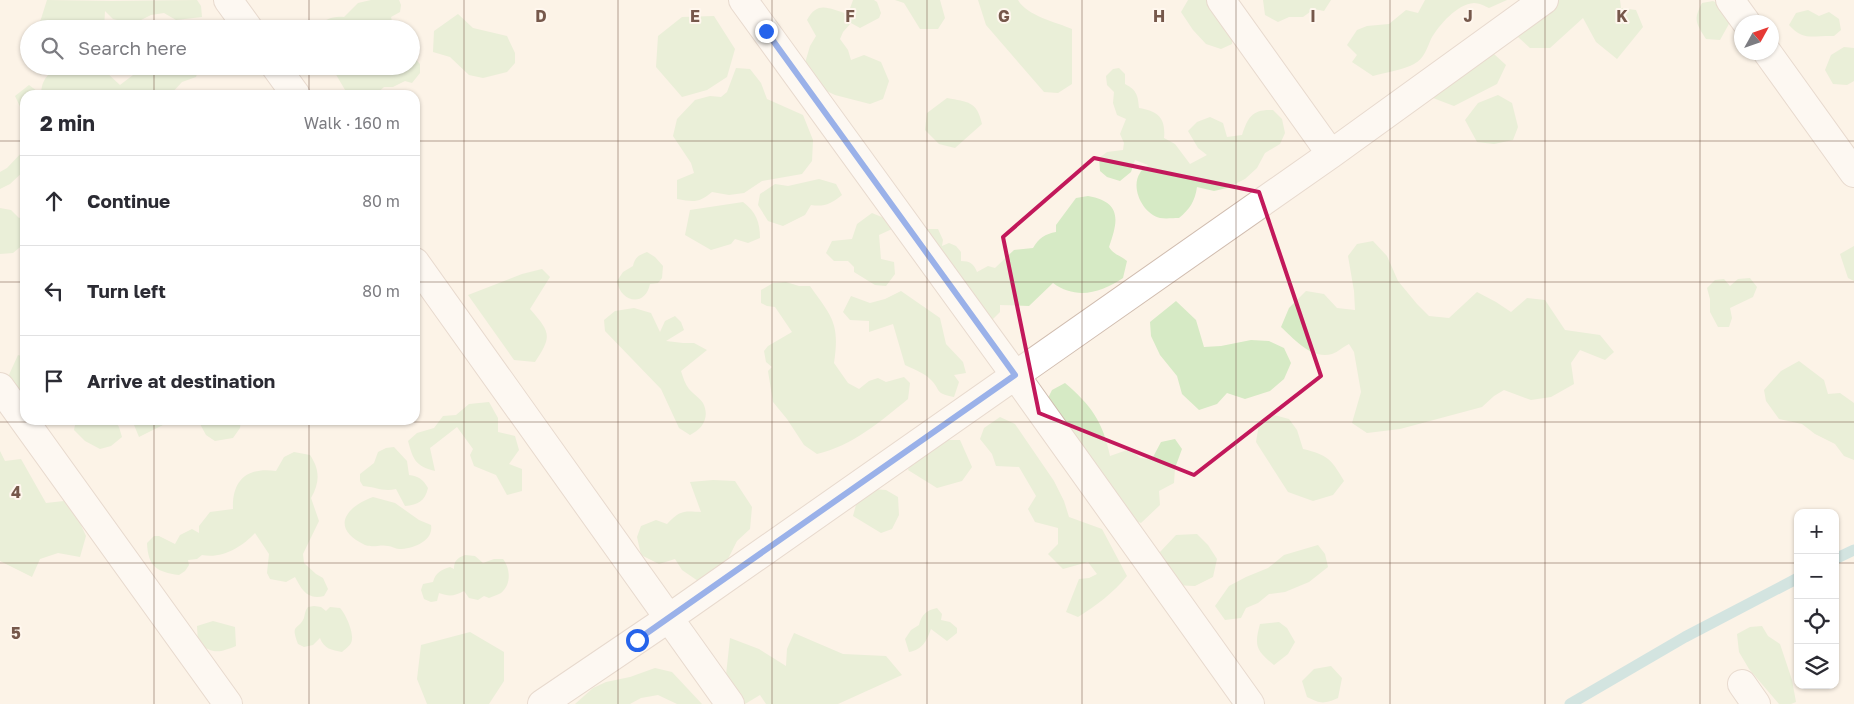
<!DOCTYPE html>
<meta charset="utf-8">
<style>
:root{--surface:#fff;--page:#f2f2f3;--text:#2b2b33;--muted:#7c7c81;--line:#e1e1e2}
body{margin:0;font-family:"Golos Text",sans-serif;background:var(--page);color:var(--text)}
.controls{position:absolute;right:15px;bottom:15px;display:grid;overflow:hidden;border-radius:10px;box-shadow:0 1px 4px #0004}
.controls button{width:45px;height:45px;display:grid;place-items:center;padding:0;border:0;border-bottom:1px solid var(--line);background:var(--surface);color:var(--text);font:25px sans-serif}
.compass{position:absolute;left:1734px;top:15px;width:45px;height:45px;border-radius:50%;background:var(--surface);box-shadow:0 1px 4px #0004;rotate:50deg}
.stop{position:absolute;width:15px;height:15px;margin:-11px;border:4px solid #2563eb;border-radius:50%;background:#fff}
.stop.end{background:#2563eb;border-color:#fff;box-shadow:0 1px 5px #0008}
.list{margin:0;padding:0;list-style:none}
h2{display:flex;justify-content:space-between;align-items:center;height:65px;margin:0;padding:0 20px;font-size:21px}
h2 small{font-size:16px;font-weight:400;color:var(--muted)}
.list li{display:grid;grid-template-columns:32px 1fr auto;gap:15px;align-items:center;box-sizing:border-box;height:90px;padding:0 20px;border-top:1px solid var(--line)}
.list b{display:block;font-size:19px;white-space:nowrap}
.list em{font-size:16px;font-style:normal;color:var(--muted)}
.icon{flex:none;width:28px;height:28px;fill:none;stroke:currentColor;stroke-width:2;stroke-linecap:round;stroke-linejoin:round}
.map{position:relative;flex:none;width:1854px;height:704px;overflow:hidden}
.search{position:absolute;background:var(--surface);box-shadow:0 1px 4px #0004;left:20px;top:20px;width:400px;height:55px;display:flex;align-items:center;gap:12px;box-sizing:border-box;padding:0 18px;border-radius:28px;color:var(--muted);font-size:19px}
.panel{position:absolute;background:var(--surface);box-shadow:0 1px 4px #0004;left:20px;top:90px;width:400px;height:335px;border-radius:15px}
.map>svg:first-child{display:block}
</style>
<div class="map">
<svg width="1854" height="704" viewBox="0 0 1854 704">
<rect width="100%" height="100%" fill="#fcf3e7"/>
<!-- green -->
<path fill="#d6eac5" d="M47,0l65,1 85,-1 4,6 1,11 -26,3 -12,-7 -13,2 -18,9 -20,-5 -8,-8 -1,18h-61l-3,-7z
M371,0h28l2,5 -1,7 -9,5 3,12h-78c9,-10 16,-13 28,-12l14,-14z
M853,0h21l3,2 4,11 -2,5 -19,10 -9,-5 -8,9 -3,7 8,11 3,10 13,-5 17,7 8,19 -6,18 -13,5 -35,-9 -19,-9 -11,-23 5,-17 6,-10 -9,-16c11,-20 22,-11 41,-6z
M895,0h45l5,18 -7,11h-18l-16,-26z
M978,0h40c9,16 38,22 54,29v55l-14,9 -14,-1 -58,-67z
M1188,0h37l8,33 -1,11 -11,5 -15,-5 -13,-14 -12,-18z
M1263,0h68l-7,11 -10,-2 -11,8h-14l-11,5 -13,-7z
M1425,0h82l-18,8c-4,-2 -10,-5 -15,-5 -17,1 -35,22 -43,36 -4,9 -7,20 -17,25 -8,5 -30,9 -41,12l-21,-14 5,-7 -10,-10 10,-15 10,-4 22,-2 17,-14 12,3z
M1531,0h89l1,8 15,2 7,17 -26,32 -21,-17 -13,-24 -33,30h-20l-12,-11 6,-33z
M1713,1l15,7 2,14 -10,18 -14,-1c-10,-16 -13,-19 -4,-36z
M1808,10l11,6 10,-4 10,7 2,11 -7,6c-20,-1 -30,6 -45,-11l7,-12z
M458,14l15,14 34,8 8,17v10l-8,9 -24,6 -14,-3 -19,-18 -17,-5 1,-21z
M714,16l21,33 -8,28 -20,13 -25,7 -26,-30 2,-31 24,-19z
M1469,46l25,8 12,11 -9,19 -43,22 -21,-8 -8,-25 23,-21z
M1844,47l10,1v33l-7,4 -14,-1 -8,-14 6,-15z
M411,54l9,10v9l-8,10 -7,-2 -12,6h-9l-9,8h-27l-17,-29h80z
M59,66h37l2,6h8l14,13 13,-10 8,-9h59l-4,11 -14,5 -12,13h-145v22l-10,-21 14,-11 12,9c1,-15 6,-19 18,-28z
M736,68l14,1 11,14 6,16 36,16 10,25 -1,21 -10,13 -40,7 -18,12 -15,2 -17,-3c-13,11 -18,10 -35,7v-19l17,-7 -3,-10 -18,-27 4,-17 18,-19 15,-4 11,1 6,-5z
M1119,68l6,6v10c12,6 13,12 14,24 19,3 27,10 25,30l11,6 15,20 17,-9 -9,-7 -10,-17 9,-9 13,-5 13,6 4,14 15,-2c6,-18 10,-26 31,-25l9,9 3,14 -5,11 -15,9 -8,15 -12,11 -18,9 -13,3 -17,-4c-2,14 -7,22 -18,31 -6,0 -13,1 -19,0 -17,-4 -30,-30 -20,-45 1,-3 6,-6 8,-8l-13,-5 -4,12 -11,9 -13,-4 -7,-6 -1,-13 8,-6 16,-2 1,-7 -4,-9 6,-15 -9,-4 -4,-12 1,-11 -7,-7 -1,-9 7,-7z
M1498,95l14,8 6,24 -5,13 -19,4 -17,-2 -12,-22 13,-17z
M947,98c21,4 30,3 35,26l-27,24 -16,-4 -14,-14 2,-17z
M25,149v21l-15,14 -10,5v-17l7,-4z
M819,179l17,5 6,11c-11,9 -18,12 -31,10l-6,10 -22,11 -15,-5 -10,-16 2,-11 15,-10 13,2z
M1088,196c33,6 31,23 21,51 5,8 11,8 18,14l-4,17c-22,15 -47,22 -70,5l-24,23 -29,-1v7l-8,8 -73,-87 7,-4h12l5,11 -1,6 7,-3 7,3 5,6v9c9,0 13,3 16,11l11,-6 7,2 19,-18 19,-2c6,-10 12,-14 23,-16v-7l20,-27z
M743,202c13,10 17,20 17,36l-12,5 -13,-4 -4,5 -20,6 -26,-15 5,-25z
M0,208l11,2 8,8 6,-3v28l-12,10 -13,1z
M872,213l12,5 8,11 -13,6 2,24 13,3 1,12 -9,12 -11,-1 -21,-13v-5l-6,-6h-14l-8,-8 6,-12 20,-2 5,-15z
M1373,241l14,15 11,25 19,23 12,12 20,2 28,-26 19,10 15,10 16,-14 18,2 20,30 35,5 14,17 -9,8 -25,-10 -9,13 3,21 -23,13 -20,3 -27,-10 -10,6 -12,11 -82,22 -33,4 -15,-10 9,-31 -7,-40 -5,-8c-5,2 -11,8 -17,10 -20,6 -38,-15 -51,-27l8,-19 17,-17 18,3 13,14 18,2 -1,-19 -6,-35 9,-12z
M1854,246v35l-6,-3 -8,-24z
M647,252l8,5 8,9 -1,12 -4,5 -8,1c-5,24 -30,18 -33,-3l6,-9 10,-6c2,-9 6,-11 14,-14z
M542,269l8,8 -20,32c21,24 22,27 5,53l-21,-2 -46,-65 54,-21z
M1750,278l7,9 -4,10 -23,11 2,10 -3,9h-11l-8,-15v-13l-3,-11 8,-8 9,-1 6,7 8,-7z
M786,282l13,4h11c22,31 30,37 24,77l14,20 11,6 10,-8 9,-3 8,4 18,-5 6,6 -2,16c-27,22 -56,47 -91,55l-13,-9 -17,-26 -14,-17 -5,-31 4,-4 -6,-5 -2,-11 4,-5 24,-14 -17,-25 -8,-1 -6,-3v-13l12,-7z
M901,291l39,27 6,26 17,18 3,11 -12,2 5,7 -5,15c-21,-4 -12,-7 -24,-18 -6,-6 -17,-10 -25,-14l-12,-41 -24,8v-11l-19,-1 -7,-8 8,-16 19,7 15,-4z
M1176,301l20,19 8,27 17,-1 30,-6 18,1 15,7 7,15 -7,16 -14,12 -25,8 -18,-6 -10,11 -18,6 -17,-16 -5,-18 -17,-21 -9,-19 -1,-14z
M634,308l17,5 9,19 5,-11 10,-5 6,6 3,8 -18,11 17,2h11l13,7 -26,21c2,6 4,13 8,18 4,5 11,9 14,14 7,14 0,26 -13,32l-11,-7 -18,-39 -56,-58 -1,-11 11,-9z
M18,355l7,2v45l-17,-25z
M1799,361l25,19 4,14 12,-1 14,10v57l-10,-4 -9,-12 -20,-10 -13,-10 -23,-5 -13,-18 -2,-11 17,-19z
M1065,383c26,22 38,39 45,73l20,-7 10,9 12,1 9,-17 14,-3 7,10 -7,19 -1,15 -15,8 1,14 -19,18 -33,-13 -62,-108 6,-12z
M489,402l9,16v14l17,4 4,14 -10,14 13,5v22l-15,4 -11,-20 -22,-9 -4,-11 3,-6 -16,-22 -27,21 5,23c-20,-5 -22,-12 -27,-30l9,-8 17,-5 9,-12 13,-1 13,-11z
M1274,415l15,4 8,11 6,19c25,6 28,10 41,32l-11,14 -20,6 -25,-9 -32,-50 3,-18z
M1000,417l15,7 39,57 10,20 5,16 33,12 25,47c-14,17 -30,29 -49,41l-12,-5 13,-33 10,-1 8,-4 -9,-12 -25,7 -15,-15 10,-10v-16l-23,-6 -7,-13 8,-13 -17,-29 -23,-1 -4,-12 -12,-15 4,-11z
M76,420h38l5,7 3,10 -11,9 -11,3 -15,-8 -11,-11z
M132,420h41l-34,17z
M201,420h40l-1,8 -7,10 -18,3 -9,-6 -6,-11z
M937,440h23l12,27 -10,14 -25,7 -29,-18 4,-9z
M394,447l13,14 2,14c9,1 14,4 19,13 -3,13 -10,17 -23,18l-9,-17c-13,3 -20,-2 -33,-3l-3,-5v-7l14,-11 4,-11 8,-4z
M0,451l5,10 16,-2 25,44 18,-2 11,11 11,24 -6,21 -22,-4 -18,6 -8,18 -32,-16z
M294,452l16,3c10,15 10,27 1,43l8,23 -16,33 1,9 12,11 7,4 5,11 -4,7c-17,4 -22,-6 -29,-19l-9,5 -16,-3 -3,-6 2,-19 -14,-21c-13,14 -33,26 -53,22l-5,4 -9,1 1,5 -4,6 -6,4c-22,-3 -31,-8 -32,-32l7,-7h5l16,8 5,-9 12,-6 7,4v-7l11,-14 23,-3c-1,-30 15,-42 43,-38l8,-14z
M713,480l22,1 17,26 -2,22 -13,12 -10,20 -15,17 -14,3 -16,-11 -7,-11 -16,5 -18,-9 -4,-18 4,-11 15,-6 11,4c13,-14 17,-13 34,-12l-11,-30z
M872,489l14,1 12,7 1,18 -7,14 -11,4 -28,-17 4,-15z
M373,497l22,6 24,17 12,5c3,16 -18,24 -32,24 -4,0 -7,-3 -11,-3 -7,-2 -15,2 -23,-1 -35,-16 -20,-38 8,-48z
M1197,534l11,11 9,14 -4,18 -18,9 -22,-1 -11,-16 -2,-17 16,-17z
M1318,545l7,9 3,13 -19,15 -24,10 -16,2 -11,9 -12,5 -5,10 -16,2 -10,-14 14,-20 17,-9 22,-9 16,-13z
M465,555l10,1 8,7 11,-4h9c7,9 9,25 -2,34 -3,2 -8,3 -12,5l-5,-2 -6,4 -9,-2 -5,-7c-10,5 -14,6 -25,2l-2,8 -6,1 -7,-3 -3,-9 2,-6 10,-2c3,-10 8,-12 17,-15l4,2c0,-8 3,-11 11,-14z
M314,606l7,1 5,4 4,-4 10,1c5,5 13,22 12,31 0,6 -6,9 -10,13 -10,-2 -18,-3 -22,-14l-7,7 -9,2 -6,-3c-8,-21 0,-13 6,-26 1,-4 1,-7 4,-11z
M937,608l5,6 -1,6 9,2 7,6v5l-10,8 -16,-12c-5,13 -8,20 -22,23l-4,-13 6,-9 8,-5c2,-10 8,-15 18,-17z
M213,621l22,6 1,19c-17,7 -23,8 -38,-3l-1,-17z
M1279,622l8,6 8,14 -7,12 -14,11c-18,-15 -20,-19 -14,-41z
M1762,626l6,10 12,8 12,36 4,22 -5,2h-12l-30,-35 -10,-17 -2,-18 13,-7z
M470,632l34,20v29l-15,23h-62l-10,-25 4,-34z
M794,633l49,21 43,2 16,19 -64,29h-72l-6,-9 -15,9 -19,-29 4,-37 29,11 27,17 1,-17z
M1331,666l11,12 -4,20c-14,6 -17,6 -31,-1l-5,-16 12,-12z
M655,668l17,4 30,32h-25l-19,-9 -17,3 -11,6h-55l18,-16 13,-6 24,-5z"/>
<g fill="none" stroke-linecap="round" stroke-linejoin="round">
<!-- stream -->
<path stroke="#a2d3d8" stroke-width="11" d="M1835,559l19,-9
M1570,704l115,-67 113,-59"/>
<!-- minor casing -->
<g stroke="#d0bcaf" stroke-width="30">
<path id="minor" d="M228,0l21,29
M743,0l272,375 235,329
M1221,0l110,154
M1730,0l16,22
M1767,52l87,121
M275,66l21,29
M415,262l315,442
M0,387l228,317
M1742,684l14,20
M542,704l127,-86 662,-464 213,-154"/>
</g>
<!-- minor -->
<use href="#minor" stroke="#fff" stroke-width="28"/>
</g>
<g fill="none" stroke-linecap="round" stroke-linejoin="round">
<!-- route -->
<path stroke="#2563eb" stroke-width="6" d="M637,640l378,-265 -249,-344"/>
</g>
<!-- marked area -->
<path d="M0 0H1854V704H0ZM1094,158l165,34 62,184 -127,99 -155,-62 -36,-176z" fill="#fcf3e7" fill-opacity=".55" fill-rule="evenodd"/>
<path fill="none" stroke="#c2185b" stroke-width="4" stroke-linejoin="round" d="M1094,158l165,34 62,184 -127,99 -155,-62 -36,-176z"/>
<!-- grid -->
<path fill="none" stroke="#76584b" stroke-width="1" stroke-opacity="0.55" d="M154,0v29M309,0v29M464,0v704M618,0v704M772,0v704M927,0v704M1082,0v704M1236,0v704M1390,0v704M1545,0v704M1700,0v704M154,66v29M309,66v29M0,141h25M415,141h1439M0,282h25M415,282h1439M154,420v284M309,420v284M0,422h1854M0,563h1798M1835,563h19"/>
<g font-size="16" text-anchor="middle" font-weight="bold" fill="#76584b" stroke="#fff7ee" stroke-width="4" stroke-linejoin="round" paint-order="stroke">
<text x="541" y="22">D</text>
<text x="695" y="22">E</text>
<text x="850" y="22">F</text>
<text x="1004" y="22">G</text>
<text x="1159" y="22">H</text>
<text x="1313" y="22">I</text>
<text x="1468" y="22">J</text>
<text x="1622" y="22">K</text>
<text x="16" y="498">4</text>
<text x="16" y="639">5</text>
</g>
</svg>
<div class="controls">
<button>+</button>
<button>−</button>
<button><svg class="icon" aria-label="locate" viewBox="0 0 24 24"><circle cx="12" cy="12" r="6"/><path d="M12 2v4M12 18v4M2 12h4M18 12h4"/></svg></button>
<button><svg class="icon" aria-label="layers" viewBox="0 0 24 24"><path d="M12 4l9 5-9 5-9-5zM3 14l9 5 9-5"/></svg></button>
</div>
<svg class="compass" viewBox="-18 -18 36 36"><path d="M0-13l5 13h-10z" fill="#e53935"/><path d="M0 13l5-13h-10z" fill="#7c7c81"/></svg>
<div class="stop" style="left:637px;top:640px"></div>
<div class="stop end" style="left:766px;top:31px"></div>
<div class="search"><svg class="icon" aria-label="search" viewBox="0 0 24 24"><circle cx="10" cy="10" r="6"/><path d="M15 15l6 6"/></svg>Search here</div>
<section class="panel">
<h2>2 min<small>Walk · 160 m</small></h2>
<ul class="list">
<li><svg class="icon" aria-label="ahead" viewBox="0 0 24 24"><path d="M12 20V5M6 11l6-6 6 6"/></svg><div><b>Continue</b></div><em>80 m</em></li>
<li><svg class="icon" aria-label="left" viewBox="0 0 24 24"><path d="M17 20v-9H6M10 6l-5 5 5 5"/></svg><div><b>Turn left</b></div><em>80 m</em></li>
<li><svg class="icon" aria-label="arrive" viewBox="0 0 24 24"><path d="M6 21V4h12l-3 4 3 4H6"/></svg><div><b>Arrive at destination</b></div></li>
</ul>
</section>
</div>
